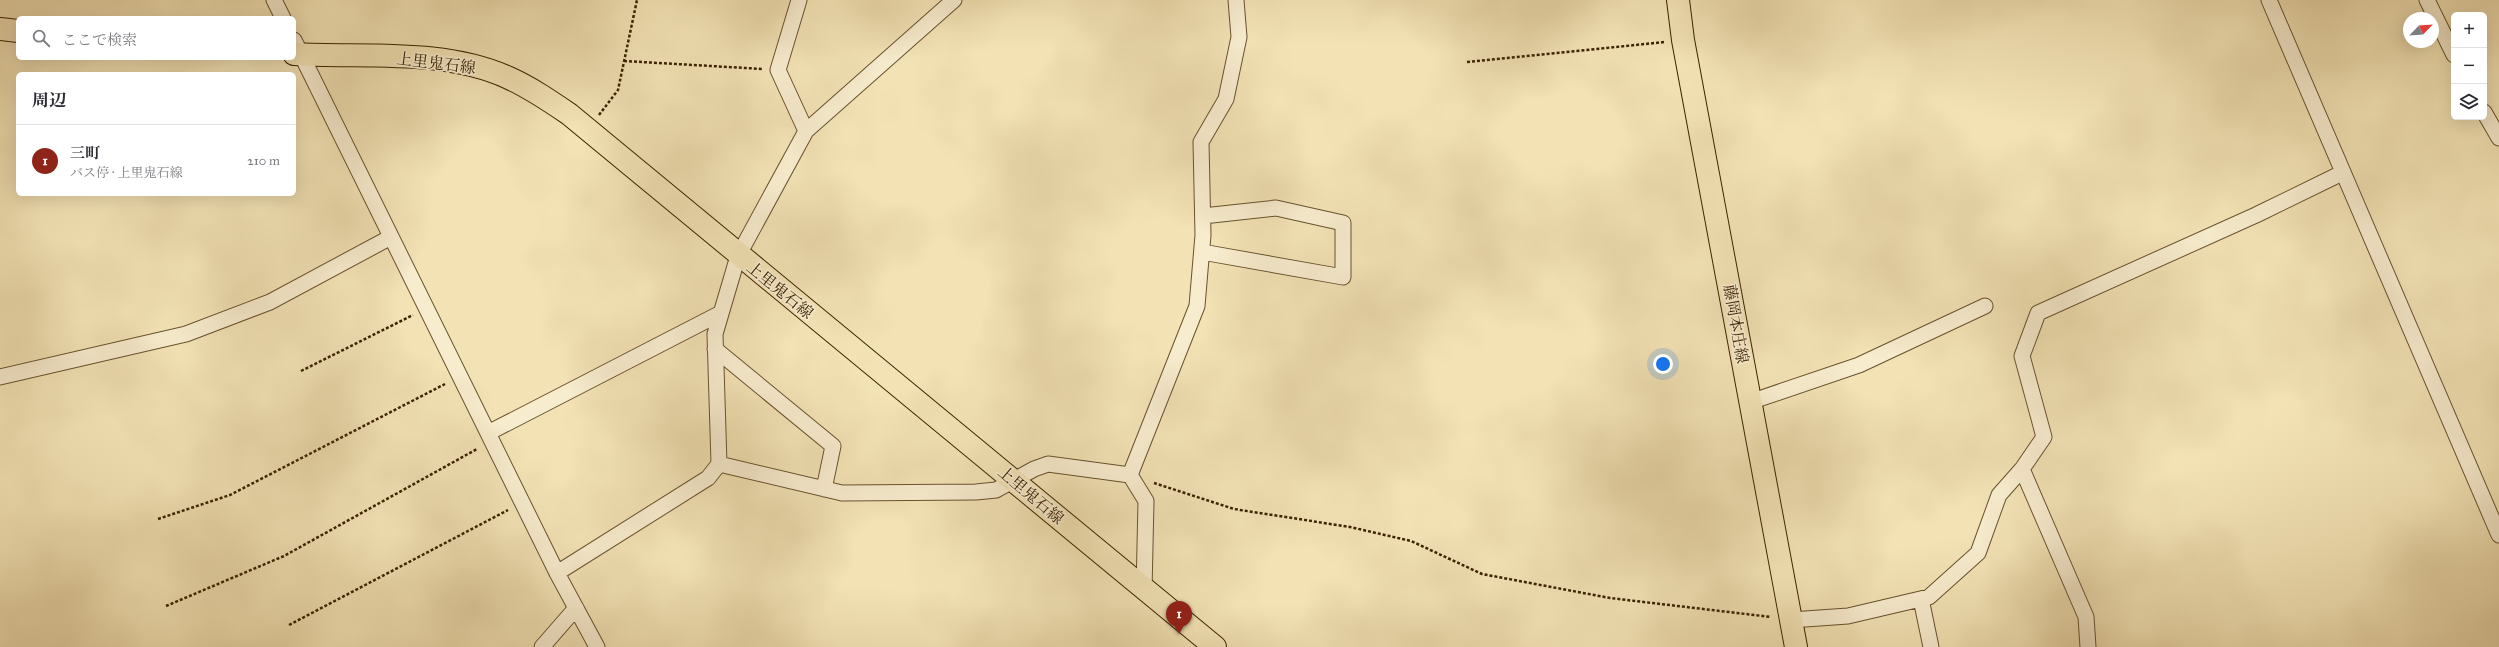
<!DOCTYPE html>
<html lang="ja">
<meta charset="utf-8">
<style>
:root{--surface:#fff;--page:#f2f2f3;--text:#2b2b33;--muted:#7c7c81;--line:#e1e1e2;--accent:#8f2418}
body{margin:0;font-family:"IM FELL Great Primer","Noto Serif JP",serif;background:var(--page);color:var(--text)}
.controls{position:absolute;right:12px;top:12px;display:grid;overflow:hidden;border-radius:6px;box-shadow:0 4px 16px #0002}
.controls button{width:36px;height:36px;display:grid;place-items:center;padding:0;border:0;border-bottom:1px solid var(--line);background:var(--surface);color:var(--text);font:20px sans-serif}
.compass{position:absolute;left:2403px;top:12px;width:36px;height:36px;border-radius:50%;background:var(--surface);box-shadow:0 4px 16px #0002;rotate:65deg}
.you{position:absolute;left:1663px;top:364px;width:14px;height:14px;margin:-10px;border:3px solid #fff;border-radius:50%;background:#1a73e8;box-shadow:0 0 0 6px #1a73e833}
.badge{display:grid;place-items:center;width:26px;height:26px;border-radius:50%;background:var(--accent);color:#fff;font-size:13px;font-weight:700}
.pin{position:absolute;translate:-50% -33px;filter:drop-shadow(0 1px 2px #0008)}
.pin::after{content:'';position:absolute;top:21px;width:14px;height:12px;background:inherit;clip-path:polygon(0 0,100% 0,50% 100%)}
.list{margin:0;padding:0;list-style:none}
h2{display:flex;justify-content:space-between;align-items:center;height:52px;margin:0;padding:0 16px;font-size:17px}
h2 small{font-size:13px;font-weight:400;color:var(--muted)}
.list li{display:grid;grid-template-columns:26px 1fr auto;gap:12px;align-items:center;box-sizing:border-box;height:72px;padding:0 16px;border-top:1px solid var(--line)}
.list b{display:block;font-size:15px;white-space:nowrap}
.list p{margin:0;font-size:13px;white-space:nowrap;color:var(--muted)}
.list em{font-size:13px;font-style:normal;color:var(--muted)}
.icon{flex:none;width:22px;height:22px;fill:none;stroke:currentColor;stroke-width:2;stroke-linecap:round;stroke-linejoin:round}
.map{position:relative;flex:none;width:2499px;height:647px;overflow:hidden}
.search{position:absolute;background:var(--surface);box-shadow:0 4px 16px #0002;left:16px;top:16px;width:280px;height:44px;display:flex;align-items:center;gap:10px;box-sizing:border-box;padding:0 14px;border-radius:6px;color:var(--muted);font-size:15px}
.panel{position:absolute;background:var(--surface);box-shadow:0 4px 16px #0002;left:16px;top:72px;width:280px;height:124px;border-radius:6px}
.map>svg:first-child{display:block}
</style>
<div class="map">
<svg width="2499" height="647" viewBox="0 0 2499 647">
<rect width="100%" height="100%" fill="#f2e2b4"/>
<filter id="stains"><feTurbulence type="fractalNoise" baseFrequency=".005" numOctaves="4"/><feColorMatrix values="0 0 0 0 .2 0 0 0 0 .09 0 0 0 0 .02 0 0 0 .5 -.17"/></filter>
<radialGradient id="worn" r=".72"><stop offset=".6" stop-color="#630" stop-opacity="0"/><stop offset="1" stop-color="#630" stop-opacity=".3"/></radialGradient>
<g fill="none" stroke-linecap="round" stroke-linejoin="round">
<!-- minor casing -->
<g stroke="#69522e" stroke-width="17">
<path id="minor" d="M274,0l9,18
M799,0l-21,70 28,61
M2269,0l230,535
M2427,0l27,55
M294,40l263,533 40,74
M2484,112l15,26
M1202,252l141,25v-54l-67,-15 -73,8
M715,349l118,97 -9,43
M0,377l186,-43 84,-32 121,-65
M1750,402l109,-37 126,-59
M488,433l231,-119
M719,464l123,29 134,-1 20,-2 38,-21 14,-5 82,11
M557,573l151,-95 11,-14 -4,-130 23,-78 68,-125 148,-131
M1144,591l2,-90 -16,-26 67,-169 6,-71 -2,-93 25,-43 13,-62 -3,-37
M1921,599l10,48
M1791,620l57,-4 81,-19 49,-44 21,-58 23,-26
M542,647l34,-39
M2088,647l-2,-30 -64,-148 22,-32 -22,-81 16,-43 218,-98 86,-42"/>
</g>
<!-- primary casing -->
<g stroke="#3b2201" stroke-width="24">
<path id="primary" d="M1678,0l5,40 113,607
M0,29l18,2
M294,54c70,4 150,-6 215,24 22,10 41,23 60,36l646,533"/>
</g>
<!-- path -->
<path stroke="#3b2201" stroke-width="2.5" stroke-dasharray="3 2" stroke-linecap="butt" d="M624,61l139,8
M1467,62l198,-20
M599,115l19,-25 19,-90
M301,371l112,-56
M1154,483l80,26 116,18 61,14 71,33 128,24 161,19
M158,519l72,-24 215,-111
M166,606l118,-50 193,-107
M289,625l219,-115"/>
<!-- minor -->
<use href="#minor" stroke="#f7ecce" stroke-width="15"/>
<!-- primary -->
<use href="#primary" stroke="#f2e2b4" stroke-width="22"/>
</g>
<g text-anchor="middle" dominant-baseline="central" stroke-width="3.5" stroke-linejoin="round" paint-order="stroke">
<!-- street labels -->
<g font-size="16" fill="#3b2201" stroke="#f7ecce">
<text transform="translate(436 63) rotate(7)">上里鬼石線</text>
<text transform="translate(780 290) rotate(39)">上里鬼石線</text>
<text transform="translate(1736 324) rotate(80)">藤岡本庄線</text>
<text transform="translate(1031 495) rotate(40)">上里鬼石線</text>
</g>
</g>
<rect width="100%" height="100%" filter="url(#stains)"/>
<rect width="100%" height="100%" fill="url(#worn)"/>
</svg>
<div class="controls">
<button>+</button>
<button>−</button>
<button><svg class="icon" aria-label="layers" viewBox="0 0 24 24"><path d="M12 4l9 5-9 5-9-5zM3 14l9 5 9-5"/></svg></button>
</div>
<svg class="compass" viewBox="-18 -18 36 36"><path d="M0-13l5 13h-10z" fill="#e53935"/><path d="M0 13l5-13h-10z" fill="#7c7c81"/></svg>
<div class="you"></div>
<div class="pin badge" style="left:1179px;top:634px">1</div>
<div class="search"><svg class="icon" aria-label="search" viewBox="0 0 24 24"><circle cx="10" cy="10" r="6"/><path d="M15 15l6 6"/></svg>ここで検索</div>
<section class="panel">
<h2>周辺<small></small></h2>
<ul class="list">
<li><span class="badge">1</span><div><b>三町</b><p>バス停 · 上里鬼石線</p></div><em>210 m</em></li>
</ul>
</section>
</div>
